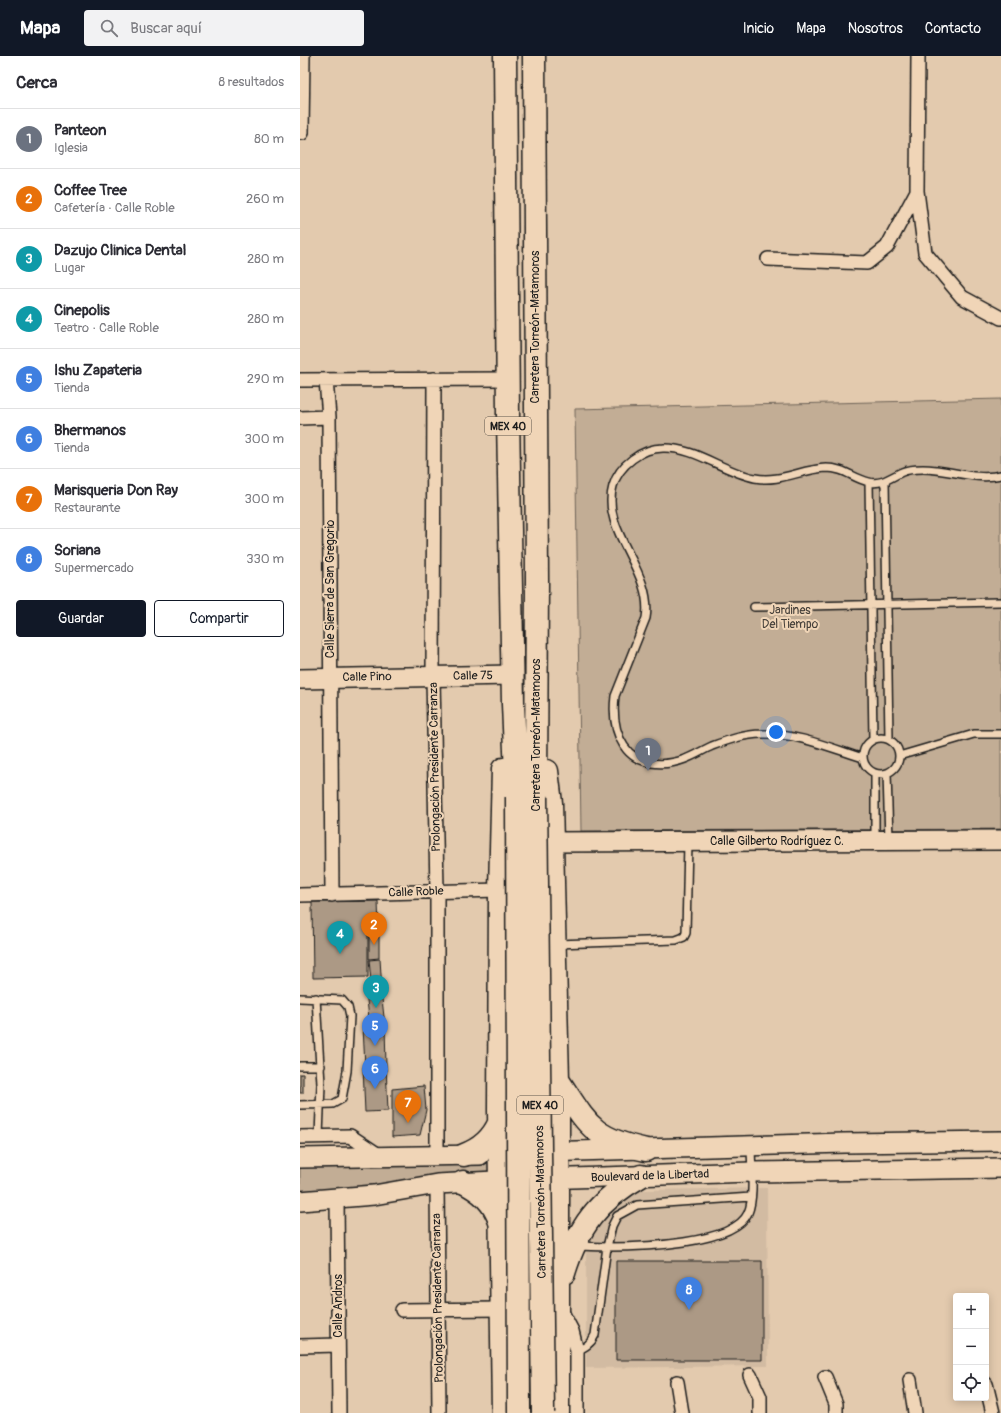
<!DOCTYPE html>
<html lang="es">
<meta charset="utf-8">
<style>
:root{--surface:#fff;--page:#f2f2f3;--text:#2b2b33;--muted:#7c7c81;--line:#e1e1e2;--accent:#111827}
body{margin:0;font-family:Pangolin,sans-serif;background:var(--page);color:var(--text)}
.controls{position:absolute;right:12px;bottom:12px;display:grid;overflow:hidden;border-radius:4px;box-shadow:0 2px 10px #0003}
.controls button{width:36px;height:36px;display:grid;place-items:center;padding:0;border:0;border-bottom:1px solid var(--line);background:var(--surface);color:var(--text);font:20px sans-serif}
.you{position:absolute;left:476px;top:676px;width:14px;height:14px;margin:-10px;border:3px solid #fff;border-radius:50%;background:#1a73e8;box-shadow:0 0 0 6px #1a73e833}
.badge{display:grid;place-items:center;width:26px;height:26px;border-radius:50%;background:var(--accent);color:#fff;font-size:13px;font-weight:700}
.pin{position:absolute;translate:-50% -33px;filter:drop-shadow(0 1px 2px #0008)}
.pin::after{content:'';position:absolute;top:21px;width:14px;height:12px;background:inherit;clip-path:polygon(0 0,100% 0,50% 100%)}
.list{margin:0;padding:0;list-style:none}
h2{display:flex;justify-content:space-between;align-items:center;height:52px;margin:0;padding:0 16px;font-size:17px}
h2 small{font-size:13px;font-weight:400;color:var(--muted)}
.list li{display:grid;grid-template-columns:26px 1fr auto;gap:12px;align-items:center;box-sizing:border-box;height:60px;padding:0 16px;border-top:1px solid var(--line)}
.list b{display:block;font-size:15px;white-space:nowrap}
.list p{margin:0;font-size:13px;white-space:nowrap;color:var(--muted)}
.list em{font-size:13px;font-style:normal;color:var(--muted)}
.actions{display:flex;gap:8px;padding:12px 16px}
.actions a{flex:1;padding:9px 0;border:1px solid var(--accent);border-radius:4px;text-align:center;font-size:14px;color:var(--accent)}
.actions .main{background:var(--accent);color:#fff}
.icon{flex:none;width:22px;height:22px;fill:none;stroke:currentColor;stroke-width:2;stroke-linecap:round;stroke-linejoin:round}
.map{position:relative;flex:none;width:701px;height:1357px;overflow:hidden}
header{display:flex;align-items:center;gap:24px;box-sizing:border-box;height:56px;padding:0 20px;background:var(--accent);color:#fff}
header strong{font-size:19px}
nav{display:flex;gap:22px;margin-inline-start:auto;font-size:14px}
.search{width:280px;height:36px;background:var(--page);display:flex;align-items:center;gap:10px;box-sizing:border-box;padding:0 14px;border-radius:4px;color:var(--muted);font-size:15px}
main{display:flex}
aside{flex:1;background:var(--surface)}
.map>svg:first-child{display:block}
</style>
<header>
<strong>Mapa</strong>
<div class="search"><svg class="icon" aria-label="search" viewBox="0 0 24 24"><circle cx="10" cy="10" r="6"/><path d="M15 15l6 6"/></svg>Buscar aquí</div>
<nav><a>Inicio</a><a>Mapa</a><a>Nosotros</a><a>Contacto</a></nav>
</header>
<main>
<aside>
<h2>Cerca<small>8 resultados</small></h2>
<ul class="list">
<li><span class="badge" style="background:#6b7280">1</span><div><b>Panteon</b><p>Iglesia</p></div><em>80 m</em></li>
<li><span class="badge" style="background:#e8710a">2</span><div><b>Coffee Tree</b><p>Cafetería · Calle Roble</p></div><em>260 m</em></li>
<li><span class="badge" style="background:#0f9aa8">3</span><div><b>Dazujo Clinica Dental</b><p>Lugar</p></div><em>280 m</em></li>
<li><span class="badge" style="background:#0f9aa8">4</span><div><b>Cinepolis</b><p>Teatro · Calle Roble</p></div><em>280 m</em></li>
<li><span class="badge" style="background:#3f7fe0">5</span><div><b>Ishu Zapateria</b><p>Tienda</p></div><em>290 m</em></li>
<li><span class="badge" style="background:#3f7fe0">6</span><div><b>Bhermanos</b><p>Tienda</p></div><em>300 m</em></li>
<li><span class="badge" style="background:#e8710a">7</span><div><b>Marisqueria Don Ray</b><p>Restaurante</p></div><em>300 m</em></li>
<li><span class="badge" style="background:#3f7fe0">8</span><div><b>Soriana</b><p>Supermercado</p></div><em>330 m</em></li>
</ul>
<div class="actions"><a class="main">Guardar</a><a>Compartir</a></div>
</aside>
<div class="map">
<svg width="701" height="1357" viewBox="0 0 701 1357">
<rect width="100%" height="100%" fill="#e3caae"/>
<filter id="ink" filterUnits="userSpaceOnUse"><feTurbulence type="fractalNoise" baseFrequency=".025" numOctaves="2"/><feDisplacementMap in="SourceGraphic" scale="8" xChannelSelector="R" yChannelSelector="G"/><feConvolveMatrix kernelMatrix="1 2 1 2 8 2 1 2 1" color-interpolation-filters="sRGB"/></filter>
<g filter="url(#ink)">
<!-- built -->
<path fill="#d2bba2" d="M467,1132l1,178 -182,2v-115l7,-29 28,-24 22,-10z"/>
<!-- green -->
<path fill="#c2ad95" stroke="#6f6458" d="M701,343v430l-420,2 -6,-422z
M195,1103l2,16 -197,17v-31z"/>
<!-- building -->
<path fill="#ac9985" stroke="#1c1c1c" d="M78,845l1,30h-11v46l-55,1 -1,-76z
M69,876h10v26l-10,1z
M80,903l2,31 -10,1 -3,-31z
M81,934l4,36 -15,1 -4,-36z
M85,970l1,40 -21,1 -2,-40z
M86,1010l2,45 -23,1 -2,-45z
M0,1018h3v19h-3z
M124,1030l2,24 -6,25 -28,2v-48z
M316,1205h146v99h-146z"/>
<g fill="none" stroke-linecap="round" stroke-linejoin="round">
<!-- lane casing -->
<g stroke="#1c1c1c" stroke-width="10">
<path id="lane" d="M585,425l4,258
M569,426l4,257
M454,551l246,-5
M563 700a18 18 0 1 1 36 0a18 18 0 1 1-36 0Z
M599,700l75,-22h27
M563,702c-32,-10 -66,-25 -101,-24 -17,0 -34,6 -50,12 -9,4 -18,10 -27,13 -21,8 -48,7 -61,-13 -10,-15 -11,-33 -9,-50l31,-78c8,-47 -46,-87 -33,-132 6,-21 29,-38 50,-38 32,-1 61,24 92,30 24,5 47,-9 71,-10 19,0 26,10 43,14 13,3 22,-5 33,-10 6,-3 15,-3 21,-3 27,0 51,12 78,6
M587,717l2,67
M575,785v-68
M256,888l120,-4 8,-3 2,-4 2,-91
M0,942l42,2 6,7 2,9 -3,55 -5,28 -9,5 -33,1
M16,942l5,86 -2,52
M0,1010h21
M277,1190l30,1 5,-21 5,-10 20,-11 114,-8
M277,1295c8,-4 14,-7 18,-16l12,-88c32,0 127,-2 141,-34 7,-16 3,-49 3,-67"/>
</g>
<!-- street casing -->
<g stroke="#1c1c1c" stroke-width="16">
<path id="street" d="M618,0l-1,135 8,62 37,44 39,21
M0,77h2l1,-77
M468,203l99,4 20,-16 30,-56
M134,323l-1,298 4,214v264
M0,324l208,-1
M26,324l3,37 3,478
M0,362l29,-1
M0,839l200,-5
M0,1081l50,-1 30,20
M137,1128l2,229
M37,1143l2,214
M102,1254l100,-1
M261,1254l11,21 5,20v62
M0,1290l38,-1
M450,1319l10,22v16
M525,1321l11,27v9
M610,1324l5,33
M377,1326l5,31
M686,1328l7,29"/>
</g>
<!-- secondary casing -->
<g stroke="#1c1c1c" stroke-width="22">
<path id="secondary" d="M0,623l213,-4
M252,786l449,-2
M243,1096l301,-9 157,-2
M0,1102l180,-3
M243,1123l208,-7 250,-4
M0,1145l74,-6 63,-11 77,-4"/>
</g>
<!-- highway casing -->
<g stroke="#1c1c1c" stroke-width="25">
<path id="highway" d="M205,0l3,360 5,288 4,93
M234,0l3,523 -1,217
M247,715l4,32 7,277v333
M258,1024c30,45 33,58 88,70
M164,1099c17,-6 28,-16 35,-32
M163,1126c18,9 31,20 37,40
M264,1217c14,-46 34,-73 77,-97
M203,1357l-4,-303 1,-220 3,-121"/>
</g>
<!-- lane -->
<use href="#lane" stroke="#f0d5b7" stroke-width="7"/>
<!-- street -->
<use href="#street" stroke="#f0d5b7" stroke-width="13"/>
<!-- secondary -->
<use href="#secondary" stroke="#f0d5b7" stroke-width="19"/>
<!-- highway -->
<use href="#highway" stroke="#f0d5b7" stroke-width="22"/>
<!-- highway-bridge casing -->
<g stroke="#1c1c1c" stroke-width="25" stroke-linecap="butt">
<path id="highway-bridge" d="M236,740l7,617
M217,741l2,616"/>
</g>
<!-- highway-bridge -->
<use href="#highway-bridge" stroke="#f0d5b7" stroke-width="22"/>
</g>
</g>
<g text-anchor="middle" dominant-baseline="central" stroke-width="4" stroke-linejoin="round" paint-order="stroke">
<!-- shield labels -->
<g fill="#f0d5b7" stroke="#5c544a" stroke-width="1">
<rect x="185" y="361" width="46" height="18" rx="3"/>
<rect x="217" y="1040" width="46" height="18" rx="3"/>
</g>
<g font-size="11" font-weight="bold" fill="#1c1c1c">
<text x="208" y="370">MEX 40</text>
<text x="240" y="1049">MEX 40</text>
</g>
<!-- street labels -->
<g font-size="12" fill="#1c1c1c" stroke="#f0d5b7">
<text transform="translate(235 271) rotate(-90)">Carretera Torreón-Matamoros</text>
<text transform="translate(30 533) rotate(-90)">Calle Sierra de San Gregorio</text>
<text transform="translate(173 620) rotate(-1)">Calle 75</text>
<text transform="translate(67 621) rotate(-1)">Calle Pino</text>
<text transform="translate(236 679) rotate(-90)">Carretera Torreón-Matamoros</text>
<text transform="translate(135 711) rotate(-91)">Prolongación Presidente Carranza</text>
<text x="477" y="785">Calle Gilberto Rodríguez C.</text>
<text transform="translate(116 836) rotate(-2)">Calle Roble</text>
<text transform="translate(350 1120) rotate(-2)">Boulevard de la Libertad</text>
<text transform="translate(241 1146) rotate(-91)">Carretera Torreón-Matamoros</text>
<text transform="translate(138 1242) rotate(-91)">Prolongación Presidente Carranza</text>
<text transform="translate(38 1250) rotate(-90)">Calle Andros</text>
</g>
<!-- park labels -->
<g font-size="12" fill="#46403a" stroke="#f0d5b7">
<text x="490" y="554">Jardines<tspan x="490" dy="14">Del Tiempo</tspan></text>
</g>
</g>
</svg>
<div class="controls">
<button>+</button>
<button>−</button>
<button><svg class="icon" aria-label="locate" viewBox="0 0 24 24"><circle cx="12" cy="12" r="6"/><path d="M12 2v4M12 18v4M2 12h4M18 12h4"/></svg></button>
</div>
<div class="you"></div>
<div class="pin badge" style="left:348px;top:715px;background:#6b7280">1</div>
<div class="pin badge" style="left:74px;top:889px;background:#e8710a">2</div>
<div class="pin badge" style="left:76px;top:952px;background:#0f9aa8">3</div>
<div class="pin badge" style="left:40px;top:898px;background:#0f9aa8">4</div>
<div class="pin badge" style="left:75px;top:990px;background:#3f7fe0">5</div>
<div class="pin badge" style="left:75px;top:1033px;background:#3f7fe0">6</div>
<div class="pin badge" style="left:108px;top:1067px;background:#e8710a">7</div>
<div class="pin badge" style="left:389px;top:1254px;background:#3f7fe0">8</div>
</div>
</main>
